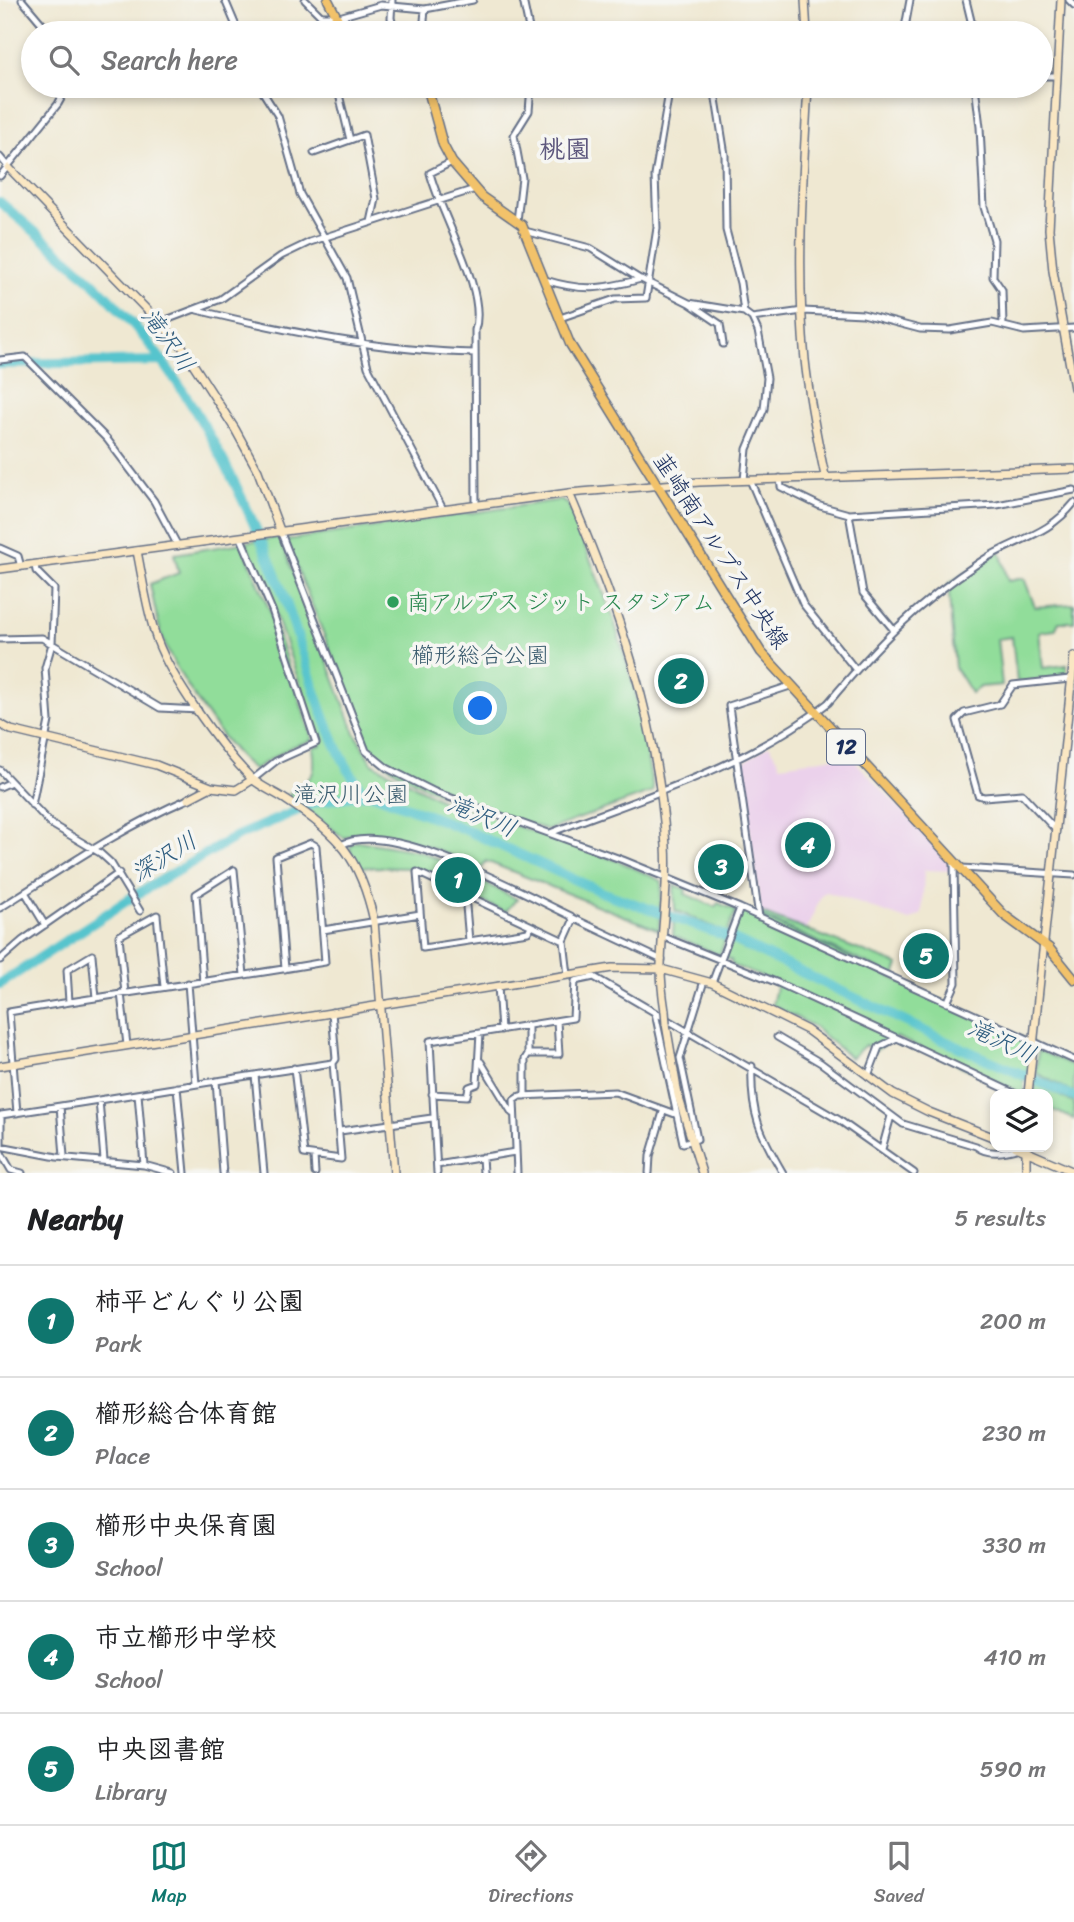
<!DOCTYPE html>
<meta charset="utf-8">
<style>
:root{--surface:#fff;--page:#f2f2f2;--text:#202124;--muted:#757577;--line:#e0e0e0;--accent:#0f766e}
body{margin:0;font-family:Sriracha,"Klee One",sans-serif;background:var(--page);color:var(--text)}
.controls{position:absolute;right:21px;bottom:21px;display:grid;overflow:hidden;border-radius:14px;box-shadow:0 4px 10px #0003}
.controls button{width:63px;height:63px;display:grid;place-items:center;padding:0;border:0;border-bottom:2px solid var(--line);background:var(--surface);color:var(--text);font:35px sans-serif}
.you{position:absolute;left:481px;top:709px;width:24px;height:24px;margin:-18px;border:5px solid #fff;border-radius:50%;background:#1a73e8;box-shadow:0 0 0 10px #1a73e833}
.badge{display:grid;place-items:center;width:46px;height:46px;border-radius:50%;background:var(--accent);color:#fff;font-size:23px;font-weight:700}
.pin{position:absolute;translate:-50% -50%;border:4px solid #fff;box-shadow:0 2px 7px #0006}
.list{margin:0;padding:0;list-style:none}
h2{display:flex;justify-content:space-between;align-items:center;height:91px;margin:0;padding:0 28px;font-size:30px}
h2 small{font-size:23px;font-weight:400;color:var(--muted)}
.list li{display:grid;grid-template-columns:46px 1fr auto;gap:21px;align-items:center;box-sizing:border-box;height:112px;padding:0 28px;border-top:2px solid var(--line)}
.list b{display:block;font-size:26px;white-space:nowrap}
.list p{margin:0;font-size:23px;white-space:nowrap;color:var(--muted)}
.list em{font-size:23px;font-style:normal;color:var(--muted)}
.icon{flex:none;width:38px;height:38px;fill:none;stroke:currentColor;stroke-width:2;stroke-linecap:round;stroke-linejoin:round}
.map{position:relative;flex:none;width:1074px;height:1173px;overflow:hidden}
.search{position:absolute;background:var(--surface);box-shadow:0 4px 10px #0003;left:21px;right:21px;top:21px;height:77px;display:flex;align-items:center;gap:18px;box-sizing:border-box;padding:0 24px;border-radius:38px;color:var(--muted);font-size:26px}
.sheet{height:651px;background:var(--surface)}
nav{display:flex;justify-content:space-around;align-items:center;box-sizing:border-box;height:98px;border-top:2px solid var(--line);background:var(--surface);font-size:19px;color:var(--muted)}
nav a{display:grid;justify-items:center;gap:4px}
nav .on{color:var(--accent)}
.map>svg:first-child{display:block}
</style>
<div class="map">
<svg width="1074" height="1173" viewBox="0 0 1074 1173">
<rect width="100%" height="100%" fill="#f6f6f2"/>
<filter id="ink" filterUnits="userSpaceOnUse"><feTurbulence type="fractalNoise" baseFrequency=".0143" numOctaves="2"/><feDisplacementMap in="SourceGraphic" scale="14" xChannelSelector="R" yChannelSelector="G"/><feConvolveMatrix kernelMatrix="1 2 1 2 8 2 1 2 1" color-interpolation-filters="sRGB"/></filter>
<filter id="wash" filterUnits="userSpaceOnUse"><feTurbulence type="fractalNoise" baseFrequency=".00686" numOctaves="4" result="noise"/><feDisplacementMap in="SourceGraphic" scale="28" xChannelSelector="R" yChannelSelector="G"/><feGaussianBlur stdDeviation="1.57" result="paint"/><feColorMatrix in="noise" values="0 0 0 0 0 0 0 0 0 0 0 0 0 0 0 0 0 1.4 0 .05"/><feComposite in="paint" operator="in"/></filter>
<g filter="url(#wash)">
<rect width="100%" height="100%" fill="#efe8d2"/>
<!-- built -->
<path fill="#ebd1eb" d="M769,745l12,20 68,-10 105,110v6l-30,-1 -2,44 -13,7 -82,-29 -5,2 -16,37 -45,-19 -20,-148z"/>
<!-- green -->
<path fill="#91dd9a" stroke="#56867c" stroke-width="2" d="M560,500l8,4 44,110 23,77 18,98 -1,3 -104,38c-54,-18 -138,-38 -178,-80l-84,-210z
M280,537l75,196 17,30 69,37 180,62 41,19 -3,49 -173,-69 -4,7c-35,-14 -104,-47 -138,-30l-56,-43c24,-21 29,-14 25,-48l8,-2 -48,-138 -27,-65z
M242,543l28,68 43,129 -22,7 -37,22c-25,-15 -79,-99 -90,-127 -7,-19 -10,-39 -14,-58l29,-11 -5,-19z
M1000,551l8,30 16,-3 11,29 39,-3v18h-15l-4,8 -16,2 4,36 24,-3v12l-50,5 -5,-45 -15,2 5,46 -22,2 -9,6 -16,-25 -7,-84z
M359,841l64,11 94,47 -12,13 -94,-44 -51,-1 -10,-17 1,-6z
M674,885l12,4 -1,5 30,13 3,-4 18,7 -9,23 -52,-23z
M740,908l294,135 -4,35 -290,-135 -10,-10z
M759,912l140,53 -4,11 -135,-60z
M674,919l51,21 -5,15 -47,-19z
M729,942l183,84 -1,3 7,1 106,48v16l-128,-57 -21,14 -10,-6 -14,13 -40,-33 -39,-20 5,-22 -45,-18 -1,-5 -8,-3z
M1038,1050l36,16v27l-38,-20z
M1035,1083l39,20v16l-26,-11v-14h-14z"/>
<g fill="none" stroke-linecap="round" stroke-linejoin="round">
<!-- river -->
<path stroke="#57c4cd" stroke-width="10" d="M0,202c41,36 85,69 122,110 71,76 122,183 160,279 25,66 39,144 81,201
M0,364l163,-3
M0,984l134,-88 103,-60 83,-35 51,-8 93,36 140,64 124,44 217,104 129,56"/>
</g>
</g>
<g filter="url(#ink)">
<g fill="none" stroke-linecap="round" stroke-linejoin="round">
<!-- street casing -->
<g stroke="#657087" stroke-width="9">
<path id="street" d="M22,0l22,26 15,7
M225,0l14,33
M305,0l16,16h9
M392,0l-1,18 4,15
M523,0l7,33
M966,0l8,33
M1069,0l5,5
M328,19l2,14
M102,33h22
M283,33l98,-28 44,4 48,-9
M423,33l2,-24
M904,33l6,-33
M1041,76h14
M259,86l19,30 22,78 47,84 21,89 75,142
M337,86l13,54
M975,86l5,41 4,80 10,33 -1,37 9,13 1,35
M716,99l9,56 1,75 14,53 4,29
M314,153l50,-18 12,64 -5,23
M0,157l9,11
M452,162l-22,11c11,44 58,118 45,157l1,175
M0,176l58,-72 10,-18
M517,221l5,-43 -8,-43 15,-24 2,-25
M525,231l65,17 50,31
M545,280c39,12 57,9 96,-1l48,24 55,9 8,6 6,13 9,47 -3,31 -17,40 -3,31
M689,303l31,21 3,20
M197,310c90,22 185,41 278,43
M560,318l55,-19 31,-1 11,-70 -2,-52 13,-78
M752,318l51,-7 60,3 57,15 30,1 42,-7 32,8 50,-3
M161,322l60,-23 60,-43 29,-14 165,-53
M0,360l25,-3 82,82 47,62 24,45
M780,478l1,9 39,19 29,8 148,-9 77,-15
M750,480l53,124 53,66
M849,514l14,79 30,36
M281,533l85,218 21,17 48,24 188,68 117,48 334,152
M241,538l31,72 44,133 -40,18 -24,19
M0,548l18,8 3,11
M0,639l42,-1 118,70 38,2
M0,770l51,54 49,29 11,10 29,48
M0,787l11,-5
M32,805l17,-84 -4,-53 7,-24 2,-55 -18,-18 -1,-6
M1056,830l-34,-36 -38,3 -6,-2 -21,-75 7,-7 36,-9 13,-19 57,-6
M550,833c96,-37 196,-66 278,-130 49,-58 88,-99 152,-141 34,-23 67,-25 94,-59
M341,845c49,-27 181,48 230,71l2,5 -9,20 4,34
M962,868l112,7
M25,892l20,33
M465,895l4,46
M0,908c62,-39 121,-80 188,-109
M759,917l-30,-211 61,-20
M573,918l89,42
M531,926l-3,6 -105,16 -6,-76 147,69
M323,930l97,-16
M664,937l114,46 119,55
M0,960l23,-20 96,-67
M203,982l-7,-88 38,-24 10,105
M188,983l8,101
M712,983l28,-75
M498,986l3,44
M121,993l6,52
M125,993l-6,-57 38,-21 7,72
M69,1002l-2,-32 25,-15 4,43
M947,1003l9,-20 -2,-119
M332,1012l4,47 -3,4
M655,1013l28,130 14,-4 -17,-81 24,-77
M528,1025v29h31l-2,-33
M777,1037l44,26 82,61 73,22c12,10 30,6 44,2
M481,1062l31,51
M752,1066c-2,47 8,68 31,107
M255,1075l9,98
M868,1076l11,-29 18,-9 119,56
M216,1081l7,92
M177,1087l8,86
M138,1094l6,71
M432,1094l35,2 2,-9 8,-3 3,-51
M525,1096v-37l3,-5
M99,1100l5,60
M60,1106l4,50
M17,1113l-8,-101c105,-18 211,-32 316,-50l-9,-116 -5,-3 -35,14 9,112
M340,1131l92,-13
M0,1146l57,11 87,8 29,8
M1,1146v-31c111,-16 221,-36 332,-52l8,96 -37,-5 -10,-86
M882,1149l9,-33
M0,1151l11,19 11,3
M314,1156l1,17
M482,1157l1,16
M437,1165l78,-13
M437,1173l-7,-132 143,-23 2,-37 19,-4 245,143 75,53
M517,1173l-3,-73 6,-4 95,-4 60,22
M649,1173l1,-17 13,-44"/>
</g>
<!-- secondary casing -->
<g stroke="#657087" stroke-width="10">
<path id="secondary" d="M805,0l2,33
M1061,0l-12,229 4,42 21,117
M808,86c-5,91 -12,182 -3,274 4,39 12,78 20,116
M9,168l172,177 54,84 23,42 23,62
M569,493c49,114 89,228 97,353 3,42 -5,82 -5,123 0,14 2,29 4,42
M137,551c6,30 10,61 20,89 15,40 63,106 93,137 10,10 25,15 36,23 54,35 74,58 88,121l20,252
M0,569l569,-76 130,-11 375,-13
M0,724l11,6 145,35 55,22
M188,799l23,-12 25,3 16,-10
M666,1024l12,71 24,78
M0,1066l612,-98 49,1 51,14 95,47 86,64 36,18 66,26
M1028,1094l46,-438
M1016,1147l58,25
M1026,1147v26"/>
</g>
<!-- primary casing -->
<g stroke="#657087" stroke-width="11">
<path id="primary" d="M328,0l12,23 19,10
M427,86l16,59 9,17 30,35 40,28 48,119 191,308 243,263 45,33 25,31"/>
</g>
<!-- street -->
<use href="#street" stroke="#fff" stroke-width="5"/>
<!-- secondary -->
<use href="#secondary" stroke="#fae7c3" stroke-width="7"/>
<!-- primary -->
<use href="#primary" stroke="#f2c26a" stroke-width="8"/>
<!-- secondary-bridge casing -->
<g stroke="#657087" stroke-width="10" stroke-linecap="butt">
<path id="secondary-bridge" d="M665,1011l1,13"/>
</g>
<!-- secondary-bridge -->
<use href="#secondary-bridge" stroke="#fae7c3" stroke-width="7"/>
</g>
</g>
<!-- markers -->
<circle fill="#2e9e5b" stroke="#f6f6f2" stroke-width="2.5" cx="393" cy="602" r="7"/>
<g text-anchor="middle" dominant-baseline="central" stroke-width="7" stroke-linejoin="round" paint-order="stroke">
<!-- shield labels -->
<rect fill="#f6f6f2" stroke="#5d6b8a" stroke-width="2" x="827" y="729.5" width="38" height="35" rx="5"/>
<g font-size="21" font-weight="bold" fill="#1b2f5e">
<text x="846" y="747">12</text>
</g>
<!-- street labels -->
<g font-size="23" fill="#1b2f5e" stroke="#f6f6f2">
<text transform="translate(721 551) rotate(57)">韮崎南アルプス中央線</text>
</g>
<!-- leisure labels -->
<g font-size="23" fill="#27864d" stroke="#f6f6f2" text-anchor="start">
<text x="407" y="602">南アルプス ジット スタジアム</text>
</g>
<!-- park labels -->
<g font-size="23" fill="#385a6d" stroke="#f6f6f2">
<text x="480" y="655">櫛形総合公園</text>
<text x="351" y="794">滝沢川公園</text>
</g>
<!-- water labels -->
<g font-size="24" font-style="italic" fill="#2d5c7f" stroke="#f6f6f2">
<text transform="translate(168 340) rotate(54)">滝沢川</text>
<text transform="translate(482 816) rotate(23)">滝沢川</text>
<text transform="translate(164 857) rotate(-32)">深沢川</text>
<text transform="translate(1002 1041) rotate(25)">滝沢川</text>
</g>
<!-- quarter labels -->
<g font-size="26" font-weight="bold" fill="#5e587e" stroke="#f6f6f2">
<text x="565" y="149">桃園</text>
</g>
</g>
</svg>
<div class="controls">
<button><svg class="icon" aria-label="layers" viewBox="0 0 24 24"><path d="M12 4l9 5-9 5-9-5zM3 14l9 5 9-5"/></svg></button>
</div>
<div class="you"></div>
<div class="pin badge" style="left:458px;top:880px">1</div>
<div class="pin badge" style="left:681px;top:681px">2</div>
<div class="pin badge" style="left:721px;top:867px">3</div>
<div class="pin badge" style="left:808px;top:845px">4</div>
<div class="pin badge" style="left:926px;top:956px">5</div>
<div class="search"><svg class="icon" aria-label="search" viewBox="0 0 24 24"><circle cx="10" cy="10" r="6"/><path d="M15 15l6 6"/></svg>Search here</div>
</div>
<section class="sheet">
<h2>Nearby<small>5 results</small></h2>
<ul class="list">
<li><span class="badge">1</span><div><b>柿平どんぐり公園</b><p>Park</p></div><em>200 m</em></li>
<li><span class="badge">2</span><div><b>櫛形総合体育館</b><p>Place</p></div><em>230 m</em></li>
<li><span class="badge">3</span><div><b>櫛形中央保育園</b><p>School</p></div><em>330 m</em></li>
<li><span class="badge">4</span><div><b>市立櫛形中学校</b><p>School</p></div><em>410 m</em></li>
<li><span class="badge">5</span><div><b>中央図書館</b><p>Library</p></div><em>590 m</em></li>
</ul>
</section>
<nav>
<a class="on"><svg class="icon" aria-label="map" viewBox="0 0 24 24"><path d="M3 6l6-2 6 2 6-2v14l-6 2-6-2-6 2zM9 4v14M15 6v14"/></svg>Map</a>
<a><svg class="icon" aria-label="directions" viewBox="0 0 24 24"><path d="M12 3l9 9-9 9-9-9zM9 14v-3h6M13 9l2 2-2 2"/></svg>Directions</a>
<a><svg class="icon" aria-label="saved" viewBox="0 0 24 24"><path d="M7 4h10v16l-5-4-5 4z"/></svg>Saved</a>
</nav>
